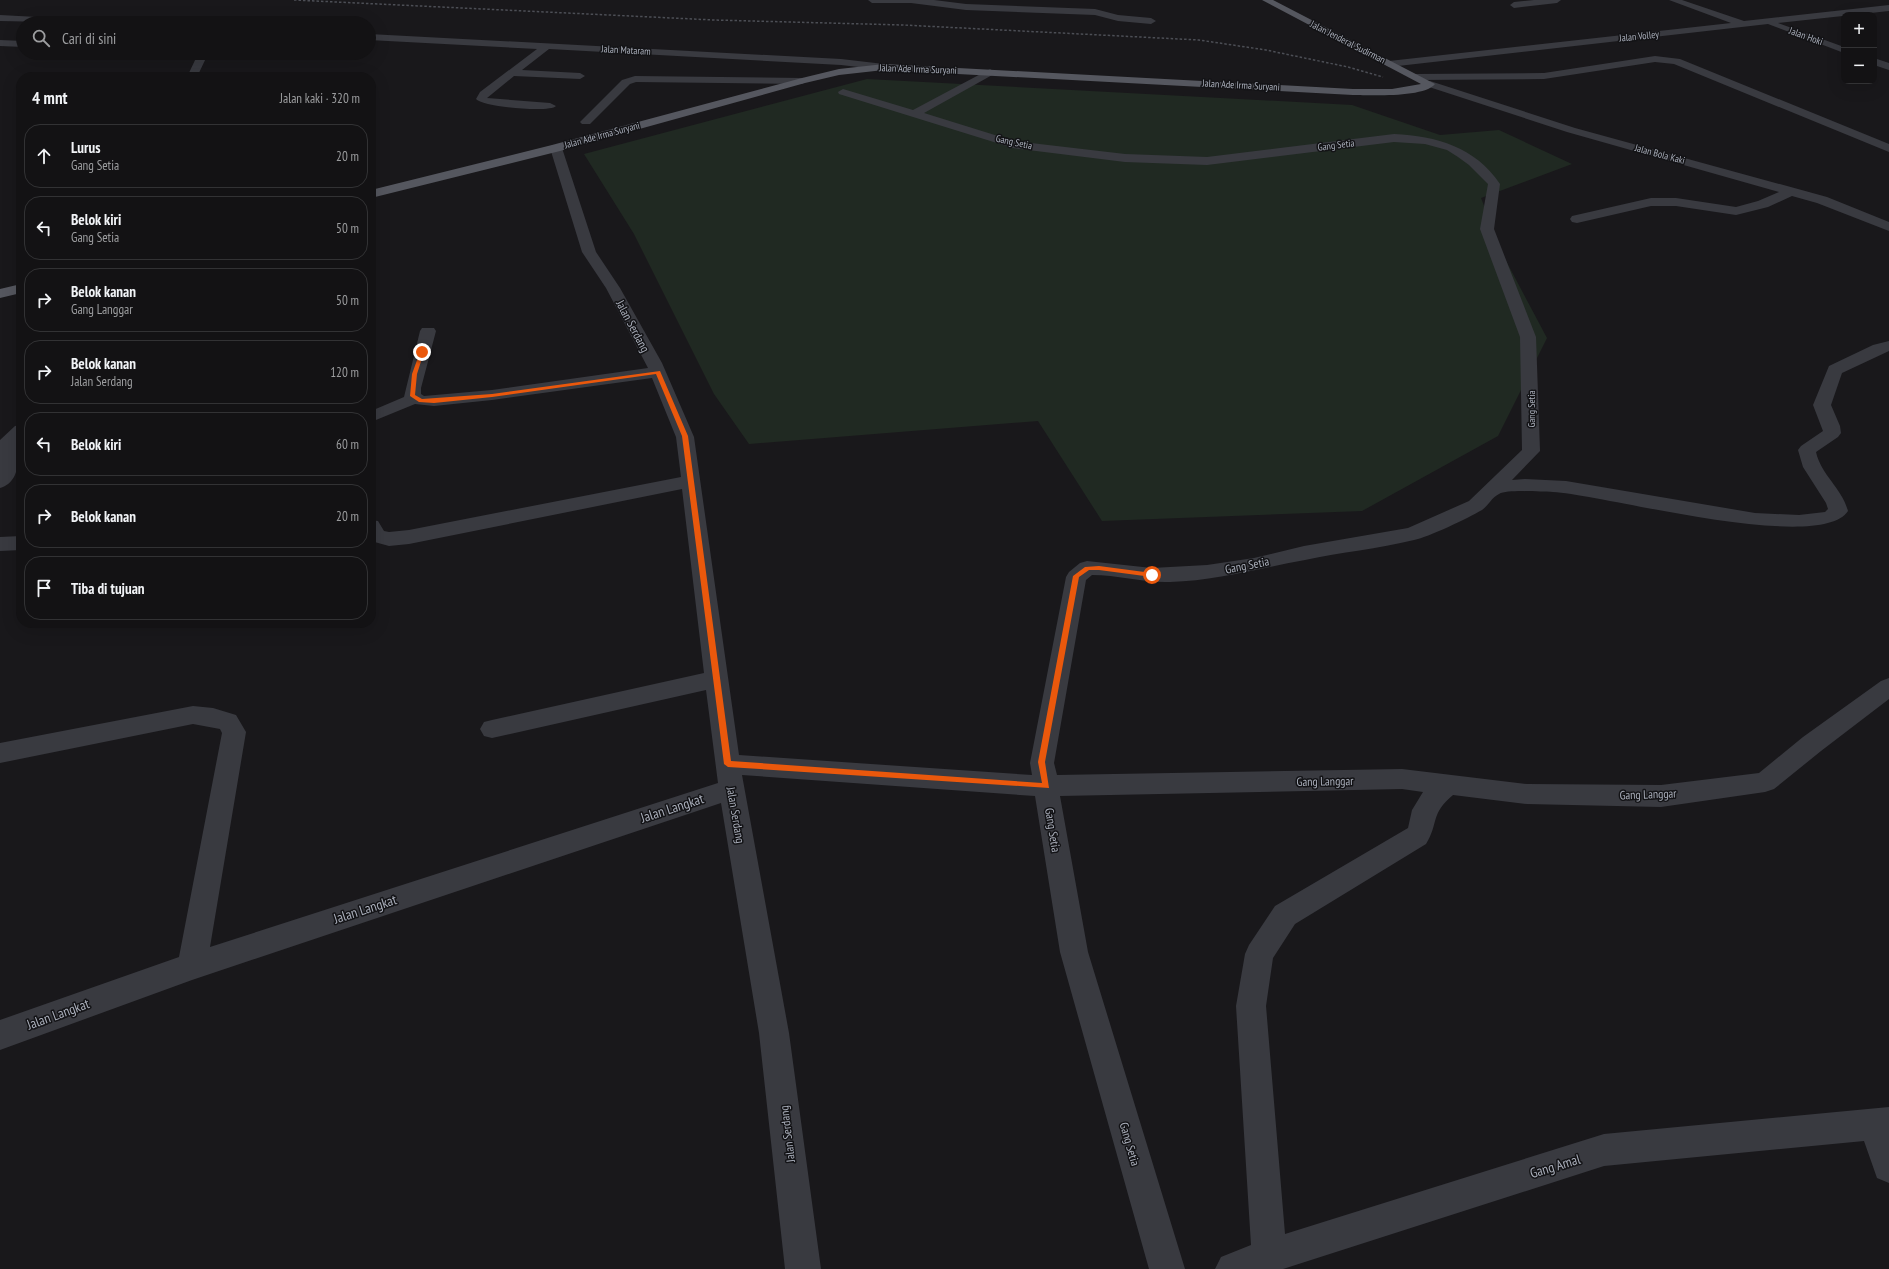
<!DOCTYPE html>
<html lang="id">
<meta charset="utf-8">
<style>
:root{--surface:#131214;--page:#1c1b1d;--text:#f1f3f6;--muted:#9d9ea0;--line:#323234}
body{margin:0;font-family:"PT Sans Narrow",sans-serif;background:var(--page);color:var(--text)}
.controls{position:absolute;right:12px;top:12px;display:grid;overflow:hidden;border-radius:8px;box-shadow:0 4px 16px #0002}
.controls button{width:36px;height:36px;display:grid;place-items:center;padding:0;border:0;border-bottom:1px solid var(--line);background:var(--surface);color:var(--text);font:20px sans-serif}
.stop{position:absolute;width:12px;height:12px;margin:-9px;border:3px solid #ea580c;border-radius:50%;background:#fff}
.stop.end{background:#ea580c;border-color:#fff;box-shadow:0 1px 4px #0008}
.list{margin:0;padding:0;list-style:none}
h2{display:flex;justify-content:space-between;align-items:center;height:52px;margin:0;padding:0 16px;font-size:17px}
h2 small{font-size:13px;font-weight:400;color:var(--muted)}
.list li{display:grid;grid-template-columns:26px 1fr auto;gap:12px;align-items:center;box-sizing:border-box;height:64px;margin:0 8px 8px;padding:0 8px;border:1px solid var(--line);border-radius:16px}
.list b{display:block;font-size:15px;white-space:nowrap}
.list p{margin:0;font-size:13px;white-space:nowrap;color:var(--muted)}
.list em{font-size:13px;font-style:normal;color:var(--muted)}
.icon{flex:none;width:22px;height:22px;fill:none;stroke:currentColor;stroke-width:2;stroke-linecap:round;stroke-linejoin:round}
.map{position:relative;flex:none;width:1889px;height:1269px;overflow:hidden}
.search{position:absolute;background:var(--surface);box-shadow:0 4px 16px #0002;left:16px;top:16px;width:360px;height:44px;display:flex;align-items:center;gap:10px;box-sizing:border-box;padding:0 14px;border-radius:22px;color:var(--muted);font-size:15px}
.panel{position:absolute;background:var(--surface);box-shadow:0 4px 16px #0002;left:16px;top:72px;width:360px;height:556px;border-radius:16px}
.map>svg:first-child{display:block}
</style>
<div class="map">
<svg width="1889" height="1269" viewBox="0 0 1889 1269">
<rect width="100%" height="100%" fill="#19181b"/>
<!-- green -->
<path fill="#202922" d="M867,79l485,26 88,30 59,-5 73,34 -91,34 23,59 43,81 -49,98 -136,75 -260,10 -64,-100 -289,23 -35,-50 -80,-160 -50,-80z"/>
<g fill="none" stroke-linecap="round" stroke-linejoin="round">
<!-- minor -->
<path fill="#393a40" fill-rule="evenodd" d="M868,0h66l32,4 129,5 23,6 33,3 5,3 -5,3 -33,-3 -23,-6 -129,-5 -55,-7h-39z
M1534,0h27l-4,3 -43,5 -4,-3 4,-3z
M1669,0h13l62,21 145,-16v6l-111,12 66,24v6l-76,-29 -379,43 -5,-3 5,-3 342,-38z
M0,15l93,5 5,3 -98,-2z
M369,34l472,25 43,5 5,3 -5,3 -43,-5 -292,-16 -27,21 58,3 5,3 -5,3 -66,-3 -27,22 63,5 6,3c-6,7 -74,1 -80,-7l4,-7 57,-43 -168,-9z
M0,40l23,1v6l-23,-1z
M194,53h11l2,3 -10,21h-10l10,-21z
M1655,56l25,3 209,85v8l-215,-88 -19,-2 -111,17 -129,1 -5,-3 5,-3 129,-1z
M1874,58l15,5v7l-15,-5z
M990,69l5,3 -1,2 -70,39 90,28 111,13 82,3 187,-23c43,2 81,13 106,50l-6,45 42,108 4,114 -28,29 13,-1 41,2 189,32 44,2 26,-3 3,-3 -2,-6 -23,-36 -5,-17 3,-4 22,-15 -10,-26 16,-39 44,-21 16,-4v10l-47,22 -11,32 9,21 1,7 -3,4 -22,15c5,23 26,36 32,59 -28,43 -243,-16 -295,-19 -12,0 -45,-3 -54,2 -7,3 -11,12 -17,16 -14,8 -53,27 -68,30 -36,9 -73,12 -109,20 -45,8 -89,21 -135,22 -26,1 -52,-7 -78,-7l-6,5 -32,183 3,12 345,-6 125,15 134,1 98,-12 44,-36 78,-56 8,-3v21l-68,52 -47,38 -9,3 -104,15 -134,-3 -74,-9c-23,19 -14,28 -27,49l-131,80 -22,34 -7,48 19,228 319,-100 285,-27v76l-12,-5 -13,-37 -260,25 -321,103h-68l6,-12 30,-12 -15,-239 9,-52 4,-9 26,-39 133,-78 4,-18 11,-18 -21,-3 -342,7 28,156 97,317h-36l-89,-317 -25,-156 -293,-21 47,258 32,236h-36l-26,-236 -38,-230 -529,177 -192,70v-30l179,-63 43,-224 -2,-4 -27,-5 -193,39v-20l193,-37 20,2 23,7 10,17 -36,215 508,-164 -12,-93 -214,48 -8,-2 -4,-7 4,-7 8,-2 212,-47 -22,-184 -273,55 -20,2 -18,-5v-21l7,1 6,10 5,1 20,-2 272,-53 -5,-40 -24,-59 -160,22 -58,6 -19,-2 -44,18v-11l33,-14 16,-66 2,-3h12l2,3 -15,57v6l3,2 68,-6 156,-22 -42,-80 -24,-36 -32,-104 2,-3h8l2,3 34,104 24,36 42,75 32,74 45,318 293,20 -2,-12 36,-186 3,-5 11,-9 7,-2 65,7 55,-3 47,-7 50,-12 104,-18 61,-27 53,-51 -2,-113 -40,-108 8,-45 -19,-19 -11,-8 -11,-7 -22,-6 -31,-2 -187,23 -82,-3 -112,-14 -174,-54 -1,-2 5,-3 70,21z
M635,76l167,2 5,3 -5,3 -166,-2 -6,2 -40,40h-8l-2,-2 42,-42z
M1430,81l145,47 252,69 62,25v9l-72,-28 -25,-7 -24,11 -32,8 -60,-9h-25l-74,17 -5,-1 -2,-3 2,-3 79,-18h25l60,9 22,-6 21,-9 -212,-60 -141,-46 -1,-2z
M21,425v15l-5,4c4,16 3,39 -16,44v-48l15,-14z
M21,536v14l-21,1v-14z"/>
<!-- major -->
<path fill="#55575f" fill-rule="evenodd" d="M1262,0h11l162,84c-11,14 -65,11 -82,11l-469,-25 -45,5 -34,8 -245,68 -189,47v-8l181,-45 250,-67 37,-9 45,-5 469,25h39l29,-5z
M21,284v9l-21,5v-9z"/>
<!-- rail -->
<path stroke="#4c4e55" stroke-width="1.5" stroke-dasharray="2.5 2" stroke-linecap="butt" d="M294,0l420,20 189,5 296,15 67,10 82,17 35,10"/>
</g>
<!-- route -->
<path fill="#ea580c" d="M422,350l2,2 -7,22 -2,21 7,4 70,-5 168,-23 28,65 43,325 311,22 -4,-21 35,-186 12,-9 14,-1 53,7 3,2 -3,2 -53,-7h-10l-10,7 -34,185 4,26 -321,-21 -4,-3 -42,-328 -26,-62 -164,23 -58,6 -15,-1 -9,-6 2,-22 8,-22z"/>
<g text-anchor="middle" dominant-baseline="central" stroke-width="3" stroke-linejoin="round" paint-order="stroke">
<!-- far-street labels -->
<g font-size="10" fill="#aaafbb" stroke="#131316">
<text transform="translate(1639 36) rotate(-6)">Jalan Volley</text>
<text transform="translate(1806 36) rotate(20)">Jalan Hoki</text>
<text transform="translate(1348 42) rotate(27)">Jalan Jenderal Sudirman</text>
<text transform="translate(626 50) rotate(3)">Jalan Mataram</text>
<text transform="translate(918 69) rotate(2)">Jalan Ade Irma Suryani</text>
<text transform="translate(1241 85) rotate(3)">Jalan Ade Irma Suryani</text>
<text transform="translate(602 135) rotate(-15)">Jalan Ade Irma Suryani</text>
<text transform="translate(1014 142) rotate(12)">Gang Setia</text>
<text transform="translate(1336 145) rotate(-7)">Gang Setia</text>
<text transform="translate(1660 154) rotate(15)">Jalan Bola Kaki</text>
<text transform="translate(1531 409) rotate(-90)">Gang Setia</text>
</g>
<!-- street labels -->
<g font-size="12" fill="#aaafbb" stroke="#131316">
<text transform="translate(633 326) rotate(62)">Jalan Serdang</text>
<text transform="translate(1247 565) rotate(-11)">Gang Setia</text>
<text transform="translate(1325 781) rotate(-1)">Gang Langgar</text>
<text transform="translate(1648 794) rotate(-2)">Gang Langgar</text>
<text transform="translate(736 815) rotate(80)">Jalan Serdang</text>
<text transform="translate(1053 830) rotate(81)">Gang Setia</text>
<text transform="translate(787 1134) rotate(-97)">Jalan Serdang</text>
<text transform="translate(1130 1144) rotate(74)">Gang Setia</text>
</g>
<!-- near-street labels -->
<g font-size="14" fill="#aaafbb" stroke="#131316">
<text transform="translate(672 808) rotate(-18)">Jalan Langkat</text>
<text transform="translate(365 909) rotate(-18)">Jalan Langkat</text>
<text transform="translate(58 1014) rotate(-20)">Jalan Langkat</text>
<text transform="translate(1555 1166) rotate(-17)">Gang Amal</text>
</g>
</g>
</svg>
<div class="controls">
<button>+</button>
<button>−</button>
</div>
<div class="stop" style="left:1152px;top:575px"></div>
<div class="stop end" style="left:422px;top:352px"></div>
<div class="search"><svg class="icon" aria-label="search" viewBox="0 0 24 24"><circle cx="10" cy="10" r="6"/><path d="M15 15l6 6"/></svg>Cari di sini</div>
<section class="panel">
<h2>4 mnt<small>Jalan kaki · 320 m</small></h2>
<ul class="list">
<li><svg class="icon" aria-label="ahead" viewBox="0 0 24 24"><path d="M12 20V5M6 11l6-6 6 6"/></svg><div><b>Lurus</b><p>Gang Setia</p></div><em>20 m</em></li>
<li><svg class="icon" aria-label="left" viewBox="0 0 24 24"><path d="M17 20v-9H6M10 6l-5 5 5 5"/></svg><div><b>Belok kiri</b><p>Gang Setia</p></div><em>50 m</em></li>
<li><svg class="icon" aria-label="right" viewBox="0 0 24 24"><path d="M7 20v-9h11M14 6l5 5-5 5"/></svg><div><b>Belok kanan</b><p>Gang Langgar</p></div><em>50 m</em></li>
<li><svg class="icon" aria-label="right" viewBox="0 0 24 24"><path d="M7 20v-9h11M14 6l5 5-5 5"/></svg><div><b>Belok kanan</b><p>Jalan Serdang</p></div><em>120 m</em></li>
<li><svg class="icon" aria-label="left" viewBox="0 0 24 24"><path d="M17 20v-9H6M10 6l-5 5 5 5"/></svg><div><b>Belok kiri</b></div><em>60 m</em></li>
<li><svg class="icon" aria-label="right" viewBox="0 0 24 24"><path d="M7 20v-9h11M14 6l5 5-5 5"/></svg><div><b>Belok kanan</b></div><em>20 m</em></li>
<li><svg class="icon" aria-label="arrive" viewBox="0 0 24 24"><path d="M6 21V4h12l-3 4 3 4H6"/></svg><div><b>Tiba di tujuan</b></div></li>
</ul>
</section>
</div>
